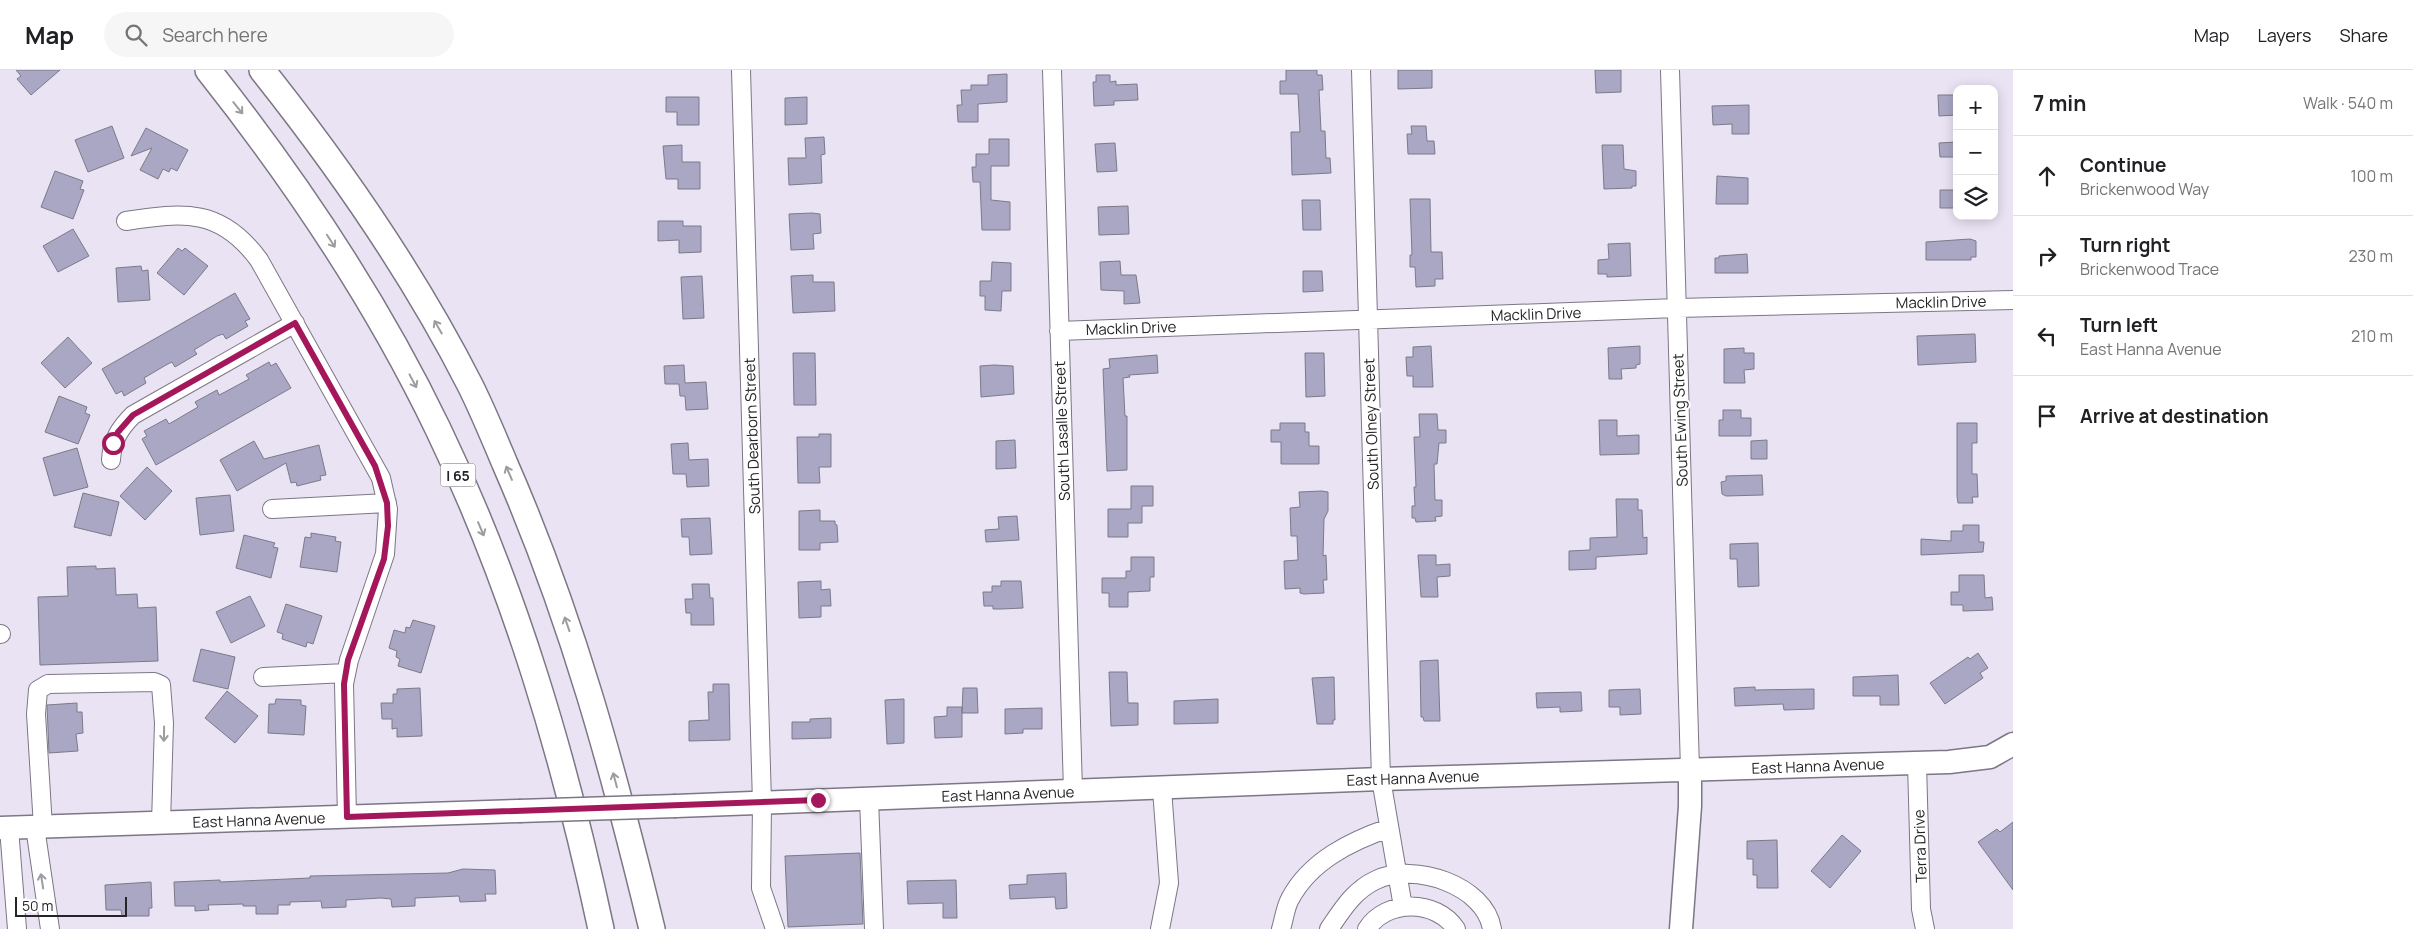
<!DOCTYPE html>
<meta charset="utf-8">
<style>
:root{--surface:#fff;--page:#f6f6f6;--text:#202124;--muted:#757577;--line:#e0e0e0}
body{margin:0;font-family:Manrope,sans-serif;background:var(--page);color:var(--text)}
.controls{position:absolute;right:15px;top:15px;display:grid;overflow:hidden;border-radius:10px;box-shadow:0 2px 12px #0003}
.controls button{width:45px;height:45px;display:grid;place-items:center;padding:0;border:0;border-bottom:1px solid var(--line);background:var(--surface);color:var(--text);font:25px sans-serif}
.scale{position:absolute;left:15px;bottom:12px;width:112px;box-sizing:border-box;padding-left:5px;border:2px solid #262329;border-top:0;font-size:14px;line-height:18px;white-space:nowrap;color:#262329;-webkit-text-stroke:4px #fff;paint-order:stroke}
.stop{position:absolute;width:15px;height:15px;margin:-11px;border:4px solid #a5175b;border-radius:50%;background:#fff}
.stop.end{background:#a5175b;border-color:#fff;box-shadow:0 1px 5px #0008}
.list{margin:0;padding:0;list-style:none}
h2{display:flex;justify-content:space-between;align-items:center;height:65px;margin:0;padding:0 20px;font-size:21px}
h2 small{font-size:16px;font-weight:400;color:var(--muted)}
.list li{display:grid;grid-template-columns:32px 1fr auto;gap:15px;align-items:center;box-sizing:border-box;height:80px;padding:0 20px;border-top:1px solid var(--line)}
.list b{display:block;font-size:19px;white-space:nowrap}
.list p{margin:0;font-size:16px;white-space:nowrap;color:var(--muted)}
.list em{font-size:16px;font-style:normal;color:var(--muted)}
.icon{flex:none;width:28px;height:28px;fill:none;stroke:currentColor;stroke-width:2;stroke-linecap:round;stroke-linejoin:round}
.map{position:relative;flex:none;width:2013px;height:859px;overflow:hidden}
header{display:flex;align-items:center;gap:30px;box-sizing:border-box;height:70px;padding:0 25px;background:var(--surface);border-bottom:1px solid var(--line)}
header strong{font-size:24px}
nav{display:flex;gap:28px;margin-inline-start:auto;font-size:18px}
.search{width:350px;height:45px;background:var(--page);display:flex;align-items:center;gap:12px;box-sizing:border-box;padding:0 18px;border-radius:28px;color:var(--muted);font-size:19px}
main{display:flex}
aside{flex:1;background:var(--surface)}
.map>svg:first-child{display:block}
</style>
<header>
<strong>Map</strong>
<div class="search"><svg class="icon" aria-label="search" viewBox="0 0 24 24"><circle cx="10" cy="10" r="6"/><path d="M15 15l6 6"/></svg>Search here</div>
<nav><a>Map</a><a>Layers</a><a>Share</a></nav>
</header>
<main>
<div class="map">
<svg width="2013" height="859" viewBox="0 0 2013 859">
<rect width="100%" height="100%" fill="#eae3f4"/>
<!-- building -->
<path fill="#a9a7c3" stroke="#7b7a8a" d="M16,0h44l-29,25 -14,-16 4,-3z
M1286,0h31v5h5l1,15h-4l2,41h4l1,27h4l1,15 -39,2 -1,-43h9l-2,-38h-18v-13h6z
M1398,0h34v18l-34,1z
M1595,0h26v22l-25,1z
M1007,4v28l-29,2v18h-20l-1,-17h5l-1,-15h10v-5h17v-10z
M1096,5h14v7l6,-1v4l21,-1 1,16 -24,1v4l-20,1 -1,-24h3z
M1938,25h19v20l-18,1z
M666,27h33v28h-22v-13h-11z
M807,27v27l-22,1v-27z
M1749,35v29h-17v-10l-19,1 -1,-19z
M112,56l12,32 -36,14 -13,-32z
M1411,56h15l1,15h7l1,13h-27l-1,-20h5z
M146,58l42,22 -11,21 -6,-3 -2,4 -6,-3 -5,10 -18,-9 12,-22 -21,8z
M824,67l1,17 -4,1 1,28 -33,2 -1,-27h18l-1,-20z
M989,69h20v27h-18v34l19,2v28h-28l-2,-48h-7l-1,-15h4v-13h13z
M1957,72v15h-17l-1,-14z
M1115,73l2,28 -20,1 -2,-28z
M682,75v17h18v27h-22v-10h-12l-3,-33z
M1602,75h21l1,24 12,2v15h-4v2l-28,1z
M55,101l28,10 -3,8 4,1 -11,29 -32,-12z
M1717,106l31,2v26h-32z
M1940,120h17v18h-17z
M1410,129h20l1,53h11l1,27h-8v7l-19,1 -1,-20h-5v-12h2z
M1302,130h18l1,30h-18z
M1128,136l1,28 -30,1 -1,-28z
M812,143l8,1 1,19 -8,1 1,15 -23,1 -2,-36z
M658,151h25v5h18v26l-22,1v-13l-21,1z
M73,159l16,27 -31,16 -15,-26z
M1970,169l6,2v16h-5v3h-45v-18z
M1630,173l1,33 -24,1v-3h-9v-14l11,-1 -1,-15z
M178,178l4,3 3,-3 23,18 -24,29 -27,-22z
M1747,184l1,19h-33v-15h4v-2z
M1120,191l1,14h15l4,28 -16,1v-13l-23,-1 -1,-28z
M992,192l19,1v28h-9l-1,20 -16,-1v-14h-5v-15h11z
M141,196l1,5 6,-1 2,30 -32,2 -2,-34z
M1303,201h19l1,20 -20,1z
M813,205v7h21l1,29 -42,2 -2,-37z
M702,206l2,42 -21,1 -2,-42z
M235,223l15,26 -5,2 3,5 -22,13 -3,-5 -6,2 -23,14 3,4 -22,13 -3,-5 -6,3 -22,13 2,5 -22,13 -2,-5 -6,3 -14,-25z
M1975,264l1,28 -58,3 -1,-29z
M68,267l24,26 -27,25 -24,-25z
M1431,276l2,41h-20v-11h-6l-1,-19h7v-10z
M1640,276v18l-4,1v3l-15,1 1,10h-13l-1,-31z
M1744,278v5h10v16l-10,1 1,13h-21v-34z
M793,283h22l1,52h-22z
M1305,283h19l1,43 -19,1z
M1157,285l1,18 -29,2 1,2 -7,1 2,38h2v54l-20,1 -4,-102 7,-1 -1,-9z
M269,292l2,4 5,-3 15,25 -135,77 -14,-26 5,-3 -3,-5 22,-12 3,5 29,-17 -3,-5 22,-12 2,5 6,-3 24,-13 -3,-4z
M684,295l1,18 21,-1 2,27 -22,1 -1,-14h-5l-1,-12h-14l-1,-18z
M994,295l19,1 1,28 -33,3 -1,-31z
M59,326l28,11 -2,6 5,2 -12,29 -33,-12z
M1723,340h18v8h10v18h-32v-16h4z
M1419,344h18l1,16h8v13h-7l-2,21h-3l1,36h7v16l-7,1 1,4 -20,1 -1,-4h-3v-12h3l-1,-19h2l-2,-50h6z
M1599,350h18v16l22,-1v19l-39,1z
M1280,353h25v9h4v14h10v18h-38v-22h-10v-12h9z
M1957,353h20v20h-5v31h5l1,23h-6l1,6h-15l-1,-7z
M819,364h12v33h-12l1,16h-22l-1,-46h22z
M1015,370l1,28 -20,1v-28z
M1767,370v19h-16v-18z
M254,371l10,18 55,-14 7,30 -6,1 1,4 -24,6 -1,-4 -5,1 -5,-20 -49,28 -17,-31z
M688,373l1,17 19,-1 1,27 -22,1 -1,-13h-13l-2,-30z
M77,378l11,39 -34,9 -11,-38z
M147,397l25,24 -27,29 -25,-24z
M1762,405l1,20 -37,1 -4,-2 -1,-12 5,-1v-5z
M1131,416h22v20h-11v17h-14v14h-20v-28h23z
M1322,421l6,1v19l-4,8 -1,37 3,-1 1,25h-4l1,13 -20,1 -4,-1v-5l-15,1 -1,-28 14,-1 -1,-24h-6l-1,-28 10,-1 -1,-15z
M83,423l36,9 -8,34 -37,-9z
M230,425l4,36 -34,4 -4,-37z
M1616,429h22v11h4l1,28 4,-1v17l-51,3v12l-27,1v-19l21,-1v-12l27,-1z
M820,440v11h15v3l2,1 1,17 -18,1v7h-21v-39z
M1017,446l2,24 -33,2 -1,-12 14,-1 -1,-12z
M710,448l2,36 -22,1 -1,-18h-7l-1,-18z
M1963,455h16v17h5l-1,10 -62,3v-16l30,2v-10h12z
M311,463l25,4 -1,4 6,1 -4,30 -37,-5 5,-30 6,1z
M244,465l31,8 -2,4 5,1 -7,30 -35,-10z
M1758,473l1,43 -21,1 -1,-28h-7v-15z
M1418,485h18v10l14,-1v12l-13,1 1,20h-17z
M1131,487h23v20h-4v14l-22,1v15h-19v-14h-7v-15h24v-7h5z
M96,496v3l19,-1 1,27 21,-1 1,14 18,-1 2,54 -118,4 -2,-68 30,-1 -1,-29z
M1959,505h25l1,23 7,-1 1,13 -30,1v-6h-12v-13h8z
M821,511v9l9,-1 1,17h-10v11l-22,1 -1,-36z
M1001,511h20l2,27 -21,1h-9v-3h-9l-1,-14h9v-6h9z
M692,514h17l1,14h3l1,27h-23v-12h-5l-1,-14h8z
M250,526l15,30 -34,17 -15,-31z
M286,534l36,12 -9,28 -6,-2 -1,5 -24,-8 1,-5 -6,-2z
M413,550l22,6 -14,47 -23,-7 2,-7 -4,-2 1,-6 -8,-3 5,-18 11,3 1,-6 4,1z
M201,579l34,8 -7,32 -35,-8z
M1978,583l10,15 -8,5 3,5 -38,26 -15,-21 38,-26 2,2z
M1438,590l2,61h-16l-1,-4h-2l-1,-56z
M1109,602h18l1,31h10v22l-27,1z
M1898,605l1,30h-19v-9h-27v-19z
M1334,607l1,43h-2v4h-16l-5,-46z
M713,614h16l1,56 -41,1v-20l20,-1 -1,-28h5z
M1755,617v3l59,-1v20l-30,1 -1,-6 -48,2 -1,-18z
M420,618l2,48 -25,1v-9l-5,1v-10h-10l-1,-16h12v-9h4v-5z
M963,618h14l1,25h-16z
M1640,619l1,25 -21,1v-8h-11v-17z
M227,621l31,25 -23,27 -30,-25z
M1581,622l1,19 -22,1v-5l-23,1 -1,-15z
M276,629l25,1v5l5,1 -2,29 -36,-2 1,-29h6z
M904,629v44l-17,1 -2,-44z
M1218,629v24l-44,1v-23z
M77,633v9h5l1,21 -7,1 2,17 -29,2 -2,-48z
M947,637h15v30l-27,1 -1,-21 13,-1z
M1042,638v21h-19v4l-18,1v-25z
M831,648v20l-39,1v-17h18v-3z
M2013,752v68l-35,-48 19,-13 3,3z
M1842,765l19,16 -31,37 -19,-17z
M1777,770l1,48h-21v-13h-4v-16h-6v-18z
M860,783l3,71 -75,3 -3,-71z
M463,799l32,1 1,24h-11l1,7 -26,1 -1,-6 -44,2v8l-23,1 -1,-8 -10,-1 -35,2v7l-24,1 -1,-7 -31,1v3h-12v9h-22v-8h-13v-2l-35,1 1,5 -14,1v-5h-20l-1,-24 46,-2v2l90,-4v-2l138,-3z
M1066,803l1,35 -11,1 -1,-12 -45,2 -1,-14 18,-1v-9z
M956,810l1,38h-14v-15l-35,1 -1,-23z
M151,812l1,26h-3v8h-27l-1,-6h-15l-1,-25z"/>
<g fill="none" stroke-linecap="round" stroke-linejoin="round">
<!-- minor casing -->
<g stroke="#7c7685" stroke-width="20">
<path id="minor" d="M741,0l21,733 -1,85 14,41
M1052,0l21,721
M1361,0l20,709 22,128
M1670,0l20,700
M126,151c58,-9 95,-13 133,39l122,218 7,31 -3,45 -36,106 -5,24 3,133
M1059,261l618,-23 336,-8
M111,390c1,-20 9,-32 22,-45l162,-92
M272,439l115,-6
M0,564h1
M263,607l83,-4
M1917,693l4,146 4,20
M869,729l5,130
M35,757l15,102
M43,757l-7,-113 2,-24 10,-6 106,-2 7,3 3,38 -3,100
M9,758l8,101
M1160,859l9,-46 -7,-94
M1281,859c3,-9 4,-21 9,-30 20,-38 61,-58 99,-71
M1329,859c13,-19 25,-39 47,-49 38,-18 109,5 116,49
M1367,859c19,-30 69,-30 89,0"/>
</g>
<!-- major casing -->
<g stroke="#7c7685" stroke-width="25">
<path id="major" d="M676,736l705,-27 568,-17 41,-5 23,-13
M0,758l519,-17
M1681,859l9,-123v-36"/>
</g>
<!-- highway casing -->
<g stroke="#7c7685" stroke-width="28">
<path id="highway" d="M208,0c88,111 168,230 230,359 77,160 126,327 163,500
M262,0c78,98 151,203 208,315 13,26 24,53 35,79 67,153 108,304 147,465"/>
</g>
<!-- minor -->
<use href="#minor" stroke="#fff" stroke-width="18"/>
<!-- major -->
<use href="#major" stroke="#fff" stroke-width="22"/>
<!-- highway -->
<use href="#highway" stroke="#fff" stroke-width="25"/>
<!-- major-bridge casing -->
<g stroke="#7c7685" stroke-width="25" stroke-linecap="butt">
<path id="major-bridge" d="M519,741l157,-5"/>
</g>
<!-- major-bridge -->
<use href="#major-bridge" stroke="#fff" stroke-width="22"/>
</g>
<!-- one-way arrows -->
<defs><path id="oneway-shaft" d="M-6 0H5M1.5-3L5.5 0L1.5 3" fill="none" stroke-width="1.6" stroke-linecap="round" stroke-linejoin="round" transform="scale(1.25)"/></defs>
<g stroke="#9d9c9f">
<use href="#oneway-shaft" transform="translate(238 38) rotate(51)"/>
<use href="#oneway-shaft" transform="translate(331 171) rotate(57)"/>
<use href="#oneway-shaft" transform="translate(438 257) rotate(-120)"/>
<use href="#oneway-shaft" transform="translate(413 311) rotate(62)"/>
<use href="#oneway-shaft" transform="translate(509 403) rotate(-113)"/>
<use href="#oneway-shaft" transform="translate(481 459) rotate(67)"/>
<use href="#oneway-shaft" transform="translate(567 554) rotate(-109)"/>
<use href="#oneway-shaft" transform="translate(164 664) rotate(91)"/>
<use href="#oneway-shaft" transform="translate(615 710) rotate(-105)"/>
<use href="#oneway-shaft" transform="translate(42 811) rotate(-99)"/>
</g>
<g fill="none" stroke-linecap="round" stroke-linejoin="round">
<!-- route -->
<path stroke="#a5175b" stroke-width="6" d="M113,373l5,-11 15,-17 162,-92 80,143 12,37 1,23 -4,33 -36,101 -4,24 3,133 471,-17"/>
</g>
<g text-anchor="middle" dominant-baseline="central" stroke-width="4" stroke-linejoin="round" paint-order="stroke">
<!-- shield labels -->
<rect fill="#fff" stroke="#676569" stroke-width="1" x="440.5" y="393.5" width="35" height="23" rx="4"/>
<g font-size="14" font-weight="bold" fill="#262329">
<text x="458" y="405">I 65</text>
</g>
<!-- street labels -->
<g font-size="15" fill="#262329" stroke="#fff">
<text transform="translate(1941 232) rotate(-1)">Macklin Drive</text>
<text transform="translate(1536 244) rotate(-2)">Macklin Drive</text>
<text transform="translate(1131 258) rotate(-2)">Macklin Drive</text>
<text transform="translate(1680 350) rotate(-92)">South Ewing Street</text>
<text transform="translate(1371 354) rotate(-92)">South Olney Street</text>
<text transform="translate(1062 361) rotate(-92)">South Lasalle Street</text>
<text transform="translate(752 366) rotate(-92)">South Dearborn Street</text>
<text transform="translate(1818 696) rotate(-2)">East Hanna Avenue</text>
<text transform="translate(1413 708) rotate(-2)">East Hanna Avenue</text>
<text transform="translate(1008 724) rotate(-2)">East Hanna Avenue</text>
<text transform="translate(259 750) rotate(-2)">East Hanna Avenue</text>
<text transform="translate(1920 776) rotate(-92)">Terra Drive</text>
</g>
</g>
</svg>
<div class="controls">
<button>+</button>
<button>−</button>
<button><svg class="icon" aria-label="layers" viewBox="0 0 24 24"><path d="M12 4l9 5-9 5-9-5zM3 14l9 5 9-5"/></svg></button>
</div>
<div class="scale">50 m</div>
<div class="stop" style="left:113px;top:373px"></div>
<div class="stop end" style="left:818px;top:730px"></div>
</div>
<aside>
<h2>7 min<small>Walk · 540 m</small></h2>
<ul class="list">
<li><svg class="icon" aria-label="ahead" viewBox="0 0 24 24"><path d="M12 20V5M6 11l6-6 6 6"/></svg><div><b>Continue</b><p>Brickenwood Way</p></div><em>100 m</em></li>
<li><svg class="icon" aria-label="right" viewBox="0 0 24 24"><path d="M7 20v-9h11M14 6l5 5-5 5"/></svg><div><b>Turn right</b><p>Brickenwood Trace</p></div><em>230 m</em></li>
<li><svg class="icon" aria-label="left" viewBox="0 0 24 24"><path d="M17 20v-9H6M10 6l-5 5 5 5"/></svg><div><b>Turn left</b><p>East Hanna Avenue</p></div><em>210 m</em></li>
<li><svg class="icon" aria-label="arrive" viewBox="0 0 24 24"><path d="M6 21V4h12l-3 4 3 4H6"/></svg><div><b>Arrive at destination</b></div></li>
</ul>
</aside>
</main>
